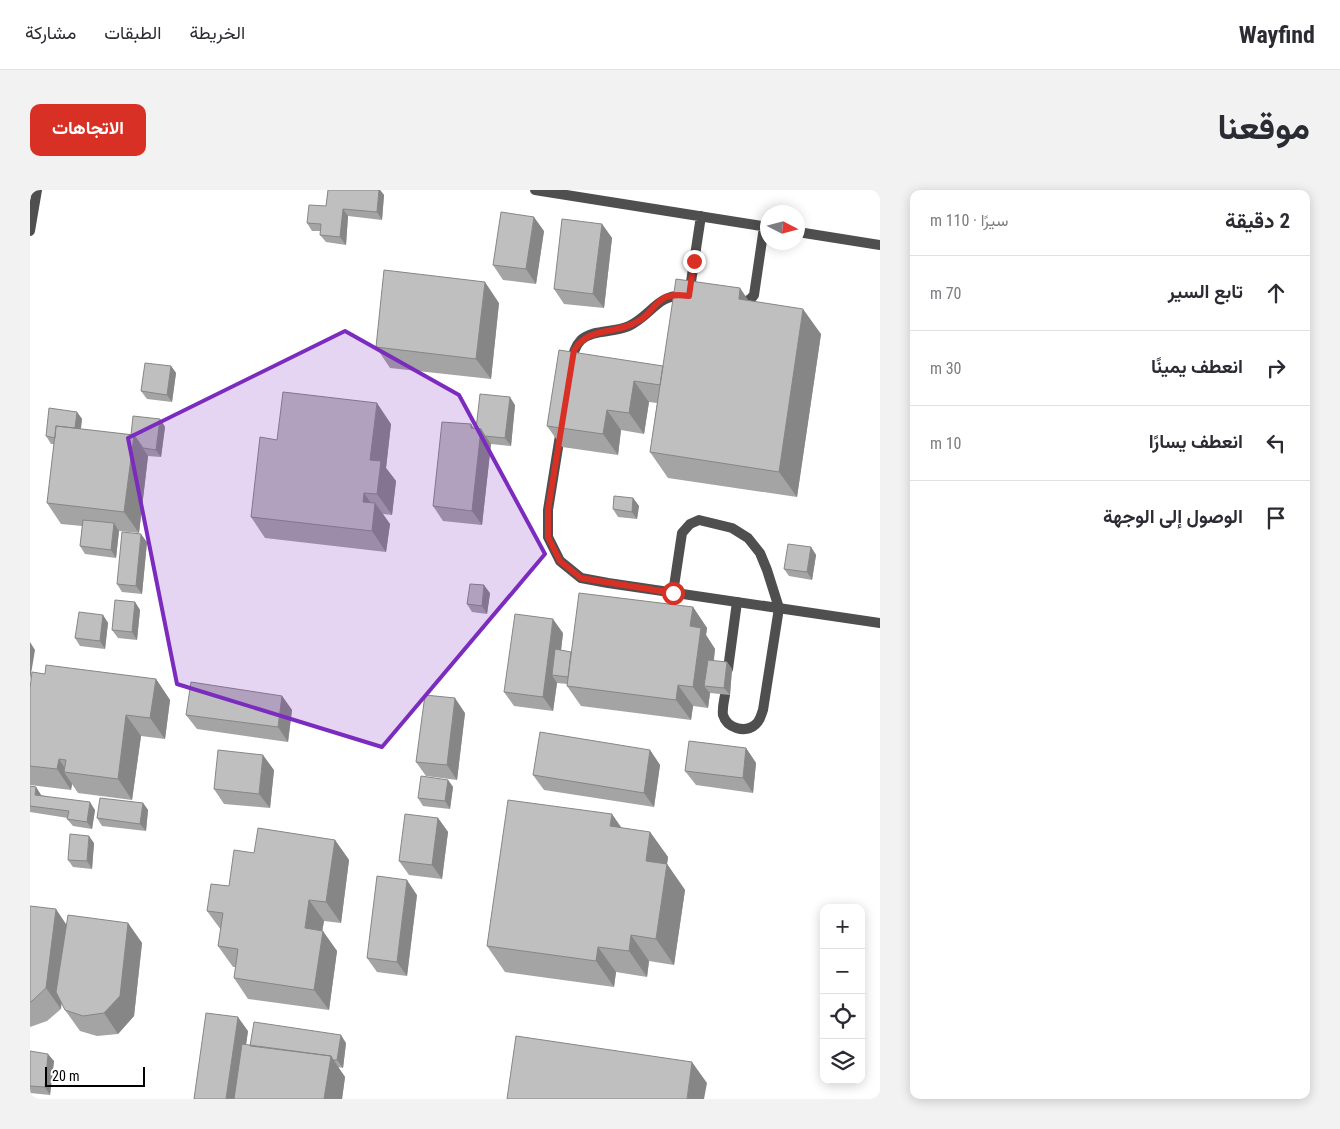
<!DOCTYPE html>
<html lang="ar">
<meta charset="utf-8">
<style>
:root{--surface:#fff;--page:#f2f2f3;--text:#2b2b33;--muted:#7c7c81;--line:#e1e1e2;--accent:#d93025}
body{margin:0;font-family:"Roboto Condensed",Vazirmatn,sans-serif;background:var(--page);color:var(--text);direction:rtl}
.controls{position:absolute;right:15px;bottom:15px;display:grid;overflow:hidden;border-radius:10px;box-shadow:0 2px 12px #0003}
.controls button{width:45px;height:45px;display:grid;place-items:center;padding:0;border:0;border-bottom:1px solid var(--line);background:var(--surface);color:var(--text);font:25px sans-serif}
.compass{position:absolute;left:730px;top:15px;width:45px;height:45px;border-radius:50%;background:var(--surface);box-shadow:0 2px 12px #0003;rotate:96deg}
.scale{position:absolute;left:15px;bottom:12px;width:100px;box-sizing:border-box;padding-left:5px;border:2px solid #000;border-top:0;font-size:14px;line-height:18px;white-space:nowrap;color:#000;-webkit-text-stroke:4px #fff;paint-order:stroke}
.stop{position:absolute;width:15px;height:15px;margin:-11px;border:4px solid #d93025;border-radius:50%;background:#fff}
.stop.end{background:#d93025;border-color:#fff;box-shadow:0 1px 5px #0008}
.list{margin:0;padding:0;list-style:none}
h2{display:flex;justify-content:space-between;align-items:center;height:65px;margin:0;padding:0 20px;font-size:21px}
h2 small{font-size:16px;font-weight:400;color:var(--muted)}
.list li{display:grid;grid-template-columns:32px 1fr auto;gap:15px;align-items:center;box-sizing:border-box;height:75px;padding:0 20px;border-top:1px solid var(--line)}
.list b{display:block;font-size:19px;white-space:nowrap}
.list em{font-size:16px;font-style:normal;color:var(--muted)}
.icon{flex:none;width:28px;height:28px;fill:none;stroke:currentColor;stroke-width:2;stroke-linecap:round;stroke-linejoin:round}
.map{position:relative;flex:none;width:850px;height:909px;overflow:hidden;direction:ltr;border-radius:10px}
header{display:flex;align-items:center;gap:30px;box-sizing:border-box;height:70px;padding:0 25px;background:var(--surface);border-bottom:1px solid var(--line)}
header strong{font-size:24px}
nav{display:flex;gap:28px;margin-inline-start:auto;font-size:18px}
.intro{display:flex;align-items:center;justify-content:space-between;box-sizing:border-box;height:120px;padding:0 30px}
h1{margin:0;font-size:35px}
.button{padding:12px 22px;border-radius:10px;background:var(--accent);color:#fff;font-size:18px;font-weight:700}
main{display:flex;gap:30px;padding:0 30px}
aside{flex:1;background:var(--surface);border-radius:10px;box-shadow:0 2px 12px #0003}
.map>svg:first-child{display:block}
</style>
<header>
<strong>Wayfind</strong>
<nav><a>الخريطة</a><a>الطبقات</a><a>مشاركة</a></nav>
</header>
<div class="intro"><h1>موقعنا</h1><a class="button">الاتجاهات</a></div>
<main>
<aside>
<h2>2 دقيقة<small>سيرًا · 110 m</small></h2>
<ul class="list">
<li><svg class="icon" aria-label="ahead" viewBox="0 0 24 24"><path d="M12 20V5M6 11l6-6 6 6"/></svg><div><b>تابع السير</b></div><em>70 m</em></li>
<li><svg class="icon" aria-label="right" viewBox="0 0 24 24"><path d="M7 20v-9h11M14 6l5 5-5 5"/></svg><div><b>انعطف يمينًا</b></div><em>30 m</em></li>
<li><svg class="icon" aria-label="left" viewBox="0 0 24 24"><path d="M17 20v-9H6M10 6l-5 5 5 5"/></svg><div><b>انعطف يسارًا</b></div><em>10 m</em></li>
<li><svg class="icon" aria-label="arrive" viewBox="0 0 24 24"><path d="M6 21V4h12l-3 4 3 4H6"/></svg><div><b>الوصول إلى الوجهة</b></div></li>
</ul>
</aside>
<div class="map">
<svg width="850" height="909" viewBox="0 0 850 909">
<rect width="100%" height="100%" fill="#fff"/>
<g fill="none" stroke-linecap="round" stroke-linejoin="round">
<!-- service -->
<path stroke="#4f4f4f" stroke-width="10" d="M643,403l9,-60 8,-9 9,-4 33,8 16,10 12,15 7,17 12,38 -16,102c-2,5 -3,11 -7,14 -11,10 -29,4 -33,-9 -1,-7 1,-14 2,-20
M698,479l9,-67"/>
<!-- minor -->
<path stroke="#4f4f4f" stroke-width="10" d="M505,0l233,37
M0,41l7,-41
M768,42l82,13
M659,105l12,-79
M707,111c7,1 12,1 17,-6l10,-68
M541,175c2,-9 3,-18 10,-25 12,-11 33,-7 48,-14 23,-11 29,-33 56,-30
M531,239l-13,81v27l12,24 21,17 27,5 272,40"/>
</g>
<!-- wall -->
<path fill="#a4a4a4" d="M298,0h52l4,5 -2,25 -34,-4 -2,29 -20,-3 -6,-7 1,-4h-9l-5,-8 19,-17z
M572,34l10,14 -8,70 -40,-4 -10,-15z
M514,41l-8,53 -33,-4 -10,-15z
M719,110l72,34 -24,163 -129,-19 -18,-26 7,-49 -8,-1 -5,32 -23,-4 -3,25 -56,-8 -15,-21 116,-60z
M469,113l-8,76 -101,-11 -14,-21z
M141,176l5,7 -4,29 -25,-3 -6,-8z
M485,215l-4,41 -20,-2 -9,81 -39,-4 -10,-15 41,-77h2z
M47,222l5,7 -1,10 50,6 29,-16 5,8 -4,30 -13,-1 -9,77 -20,-2 -3,27 -31,-4 -5,-8 2,-20 -21,-2 -14,-21 7,-59h-3l-5,-8z
M361,234l-5,44 10,13 -4,34 -9,-1 7,10 -4,28 -121,-14 -14,-21 26,-77z
M603,308l6,8 -2,13 -19,-2 -5,-8z
M117,352l-5,52 -20,-2 -5,-8z
M781,357l5,8 -4,25 -23,-4 -5,-7z
M460,403l-3,21 -15,-2 -5,-8z
M105,412l5,8 -3,30 -19,-2 -6,-8z
M663,417l14,21 -1,7 9,14 -1,12 13,1 5,7 -2,26 -20,-2 -2,15 -15,-2 -2,14 -110,-14 -14,-20v-2l-10,-1 -4,28 -39,-5 -10,-14 59,-59 -2,17 10,2z
M73,425l5,8 -3,26 -25,-3 -5,-8z
M15,484l111,5 14,21 -5,39 -24,-3 -9,64 -54,-7 -6,-9 -1,6 -41,-5v-101z
M252,506l10,14 -4,32 -91,-13 -11,-14z
M435,523l-8,67 -31,-4 -10,-14z
M716,558l10,15 -3,30 -57,-8 -11,-14z
M620,560l10,15 -6,42 -110,-17 -11,-15z
M244,580l-4,38 -46,-4 -10,-15z
M418,590l5,7 -3,22 -27,-3 -5,-8z
M0,596l6,1 5,8 54,15 -3,19 -19,-3 -6,-7 1,-1 -38,-6z
M113,613l5,7 -2,21 -44,-5 -5,-8z
M408,628l10,14 -6,47 -33,-4 -10,-14z
M620,642l18,25 -1,7 18,26 -11,75 -25,-4 -2,16 -31,-5 -2,15 -109,-15 -18,-26z
M305,650l14,20 -8,63 -17,-2 -2,10 15,20 -8,59 -81,-11 -14,-21 2,-11h-3l-15,-21 3,-16 -14,-19 22,-25z
M64,653l-2,26 -19,-2 -5,-7z
M387,705l-10,81 -30,-4 -10,-14z
M0,716l36,19 62,-2 14,20 -8,73 -16,18 -21,2 -17,-5 -15,-21 -4,-8v7l-14,12 -17,6z
M218,841l-2,14 4,1 96,-3 -3,25 -5,-1 7,10 -3,22h-148z
M0,861l24,10 -4,34 -20,-2z"/>
<!-- shaded-wall -->
<path fill="#868686" d="M349,0h1l4,5 -2,25 -5,-8z
M313,19l5,7 -2,29 -6,-8z
M504,27l10,14 -8,53 -10,-15z
M572,34l10,14 -8,70 -11,-14z
M455,92l14,21 -8,76 -15,-20z
M710,98l18,26 -19,-15z
M773,119l18,25 -24,163 -18,-25z
M141,176l5,7 -4,29 -5,-7z
M604,191l15,21 -5,32 -15,-21z
M480,207l5,8 -4,41 -6,-8z
M347,213l14,21 -5,44 10,13 -4,34 -15,-21 -7,-34z
M577,220l14,20 -3,25 -15,-21z
M47,222l5,7 -4,28 -5,-7z
M130,229l5,8 -4,30 -5,-7z
M441,234l8,12 2,-7 10,15 -9,81 -10,-14z
M104,245l14,21 -9,77 -15,-21z
M334,303l11,16v-6l15,21 -4,28 -14,-21 -9,-29z
M603,308l6,8 -2,13 -5,-7z
M84,333l5,8 -3,27 -5,-8z
M111,344l6,8 -5,52 -6,-8z
M781,357l5,8 -4,25 -5,-8z
M454,395l6,8 -3,21 -5,-8z
M105,412l5,8 -3,30 -5,-8z
M663,417l14,21 -1,7 9,14 -5,37h-6l6,7 -2,15 -15,-21 -3,-61z
M73,425l5,8 -3,26 -5,-8z
M523,429l10,14 -5,43 -6,-1 5,8 -4,28 -10,-14z
M0,452l5,8 -5,30z
M697,472l5,7 -2,26 -6,-7z
M126,489l14,21 -5,39 -15,-21z
M648,495l15,21 -2,14 -15,-20z
M252,506l10,14 -4,32 -10,-15z
M425,508l10,15 -8,67 -10,-15z
M96,525l15,21 -9,64 -14,-21z
M716,558l10,15 -3,30 -10,-15z
M620,560l10,15 -6,42 -10,-14z
M233,565l11,15 -4,38 -11,-14z
M29,569l9,14 -4,-1 8,12 -1,6 -14,-21z
M418,590l5,7 -3,22 -5,-8z
M6,597l5,8v7l-6,-7z
M60,612l5,8 -3,19 -5,-7z
M113,613l5,7 -2,21 -6,-7z
M582,624l18,26 -20,-14z
M408,628l10,14 -6,47 -10,-14z
M620,642l18,25 -4,30 -18,-26z
M59,646l5,7 -2,26 -5,-8z
M305,650l14,20 -8,63 -15,-21z
M637,674l18,26 -11,75 -18,-26z
M377,690l10,15 -10,81 -10,-14z
M279,710l15,21 -5,28 -14,-21z
M26,719l14,21 -9,79 -15,-21z
M98,733l14,20 -8,73 -16,18 -14,-21z
M293,741l14,20 -8,59 -15,-20z
M601,745l18,26 -2,16 -18,-26z
M568,757l18,25 -2,15 -18,-26z
M208,827l10,14 -10,68h-12z
M311,845l5,8 -3,25 -6,-8z
M18,864l6,7 -4,34 -5,-8z
M301,866l14,21 -3,22h-18z
M662,872l15,21 -3,16h-17z"/>
<!-- building -->
<path fill="#bfbfbf" stroke="#868686" d="M298,0h51l-2,22 -34,-3 -3,28 -20,-2 1,-11 -14,-1 2,-18 17,1z
M471,22l33,5 -8,52 -33,-4z
M532,29l40,5 -9,70 -39,-5z
M354,80l101,12 -9,77 -100,-12z
M646,89l64,9 -1,11 64,10 -24,163 -129,-20z
M529,160l104,16 -3,19 -26,-4 -5,32 -22,-3 -4,24 -56,-8z
M115,173l26,3 -4,29 -26,-4z
M253,202l94,11 -7,57 11,1 -4,33 -13,-1 -1,9 12,1 -3,28 -121,-14 9,-80 17,3z
M450,204l30,3 -5,41 -20,-2 -4,-7h-5z
M19,218l28,4 -2,16 -19,-2 -1,12 -9,-2z
M103,226l27,3 -4,31 -13,-2 -9,-13h-3z
M412,232l29,2v4l10,1 -9,82 -39,-5z
M26,236l78,9 -10,77 -77,-9z
M584,306l19,2 -1,14 -19,-3z
M53,330l31,3 -3,27 -31,-4z
M92,342l19,2 -5,52 -19,-2z
M758,354l23,3 -4,25 -23,-3z
M440,394l14,1 -2,21 -15,-2z
M549,403l114,14 -3,19 11,2 -8,59 -15,-2 -2,15 -109,-14z
M85,410l20,2 -3,30 -20,-2z
M49,422l24,3 -3,26 -25,-3z
M485,424l38,5 -10,78 -39,-5z
M525,459l16,3 -3,25 -16,-2z
M678,470l19,2 -3,26 -20,-2z
M16,475l110,14 -6,39 -24,-3 -8,64 -54,-7 2,-12 -7,-1 -2,10 -27,-3v-78l2,-16 13,2z
M161,492l91,14 -4,31 -92,-12z
M395,505l30,3 -8,67 -31,-3z
M510,542l110,18 -6,43 -111,-18z
M659,551l57,7 -3,30 -58,-7z
M188,560l45,5 -4,39 -45,-5z
M391,586l27,4 -3,21 -27,-3z
M0,596l6,1 -1,8 55,7 -3,20 -20,-3 2,-8 -39,-5z
M70,608l43,5 -3,21 -43,-6z
M478,610l104,14 -2,12 40,6 -4,29 21,3 -11,75 -25,-4 -2,16 -31,-4 -2,14 -109,-15z
M375,624l33,4 -6,47 -33,-4z
M228,638l77,12 -9,62 -17,-2 -4,28 18,3 -9,59 -80,-12 4,-29 -20,-3 5,-33 -16,-2 4,-27 18,2 5,-36 20,3z
M40,644l19,2 -2,25 -19,-1z
M347,686l30,4 -10,82 -30,-4z
M0,716l26,3 -10,79 -14,13 -2,1z
M38,725l60,8 -8,73 -16,17 -21,3 -18,-6 -9,-18z
M176,823l32,4 -12,82h-32z
M224,832l87,13 -4,25h-4l-2,-4 -81,-10z
M486,846l176,26 -5,37h-180z
M212,854l89,12 -7,43h-90z
M0,861l18,3 -3,33 -15,-1z"/>
<g fill="none" stroke-linecap="round" stroke-linejoin="round">
<!-- route -->
<path stroke="#d93025" stroke-width="6" d="M643,403l-92,-15 -21,-17 -12,-24v-27l26,-160c16,-25 41,-14 66,-30 10,-6 15,-18 26,-23 8,-3 15,-2 23,-1l5,-35"/>
</g>
<!-- marked area -->
<path fill="#7b2cbf" fill-opacity="0.2" stroke="#7b2cbf" stroke-width="4" stroke-linejoin="round" d="M315,141l114,64 86,159 -163,193 -205,-63 -49,-246z"/>
</svg>
<div class="controls">
<button>+</button>
<button>−</button>
<button><svg class="icon" aria-label="locate" viewBox="0 0 24 24"><circle cx="12" cy="12" r="6"/><path d="M12 2v4M12 18v4M2 12h4M18 12h4"/></svg></button>
<button><svg class="icon" aria-label="layers" viewBox="0 0 24 24"><path d="M12 4l9 5-9 5-9-5zM3 14l9 5 9-5"/></svg></button>
</div>
<svg class="compass" viewBox="-18 -18 36 36"><path d="M0-13l5 13h-10z" fill="#e53935"/><path d="M0 13l5-13h-10z" fill="#7c7c81"/></svg>
<div class="scale">20 m</div>
<div class="stop" style="left:643px;top:403px"></div>
<div class="stop end" style="left:664px;top:71px"></div>
</div>
</main>
